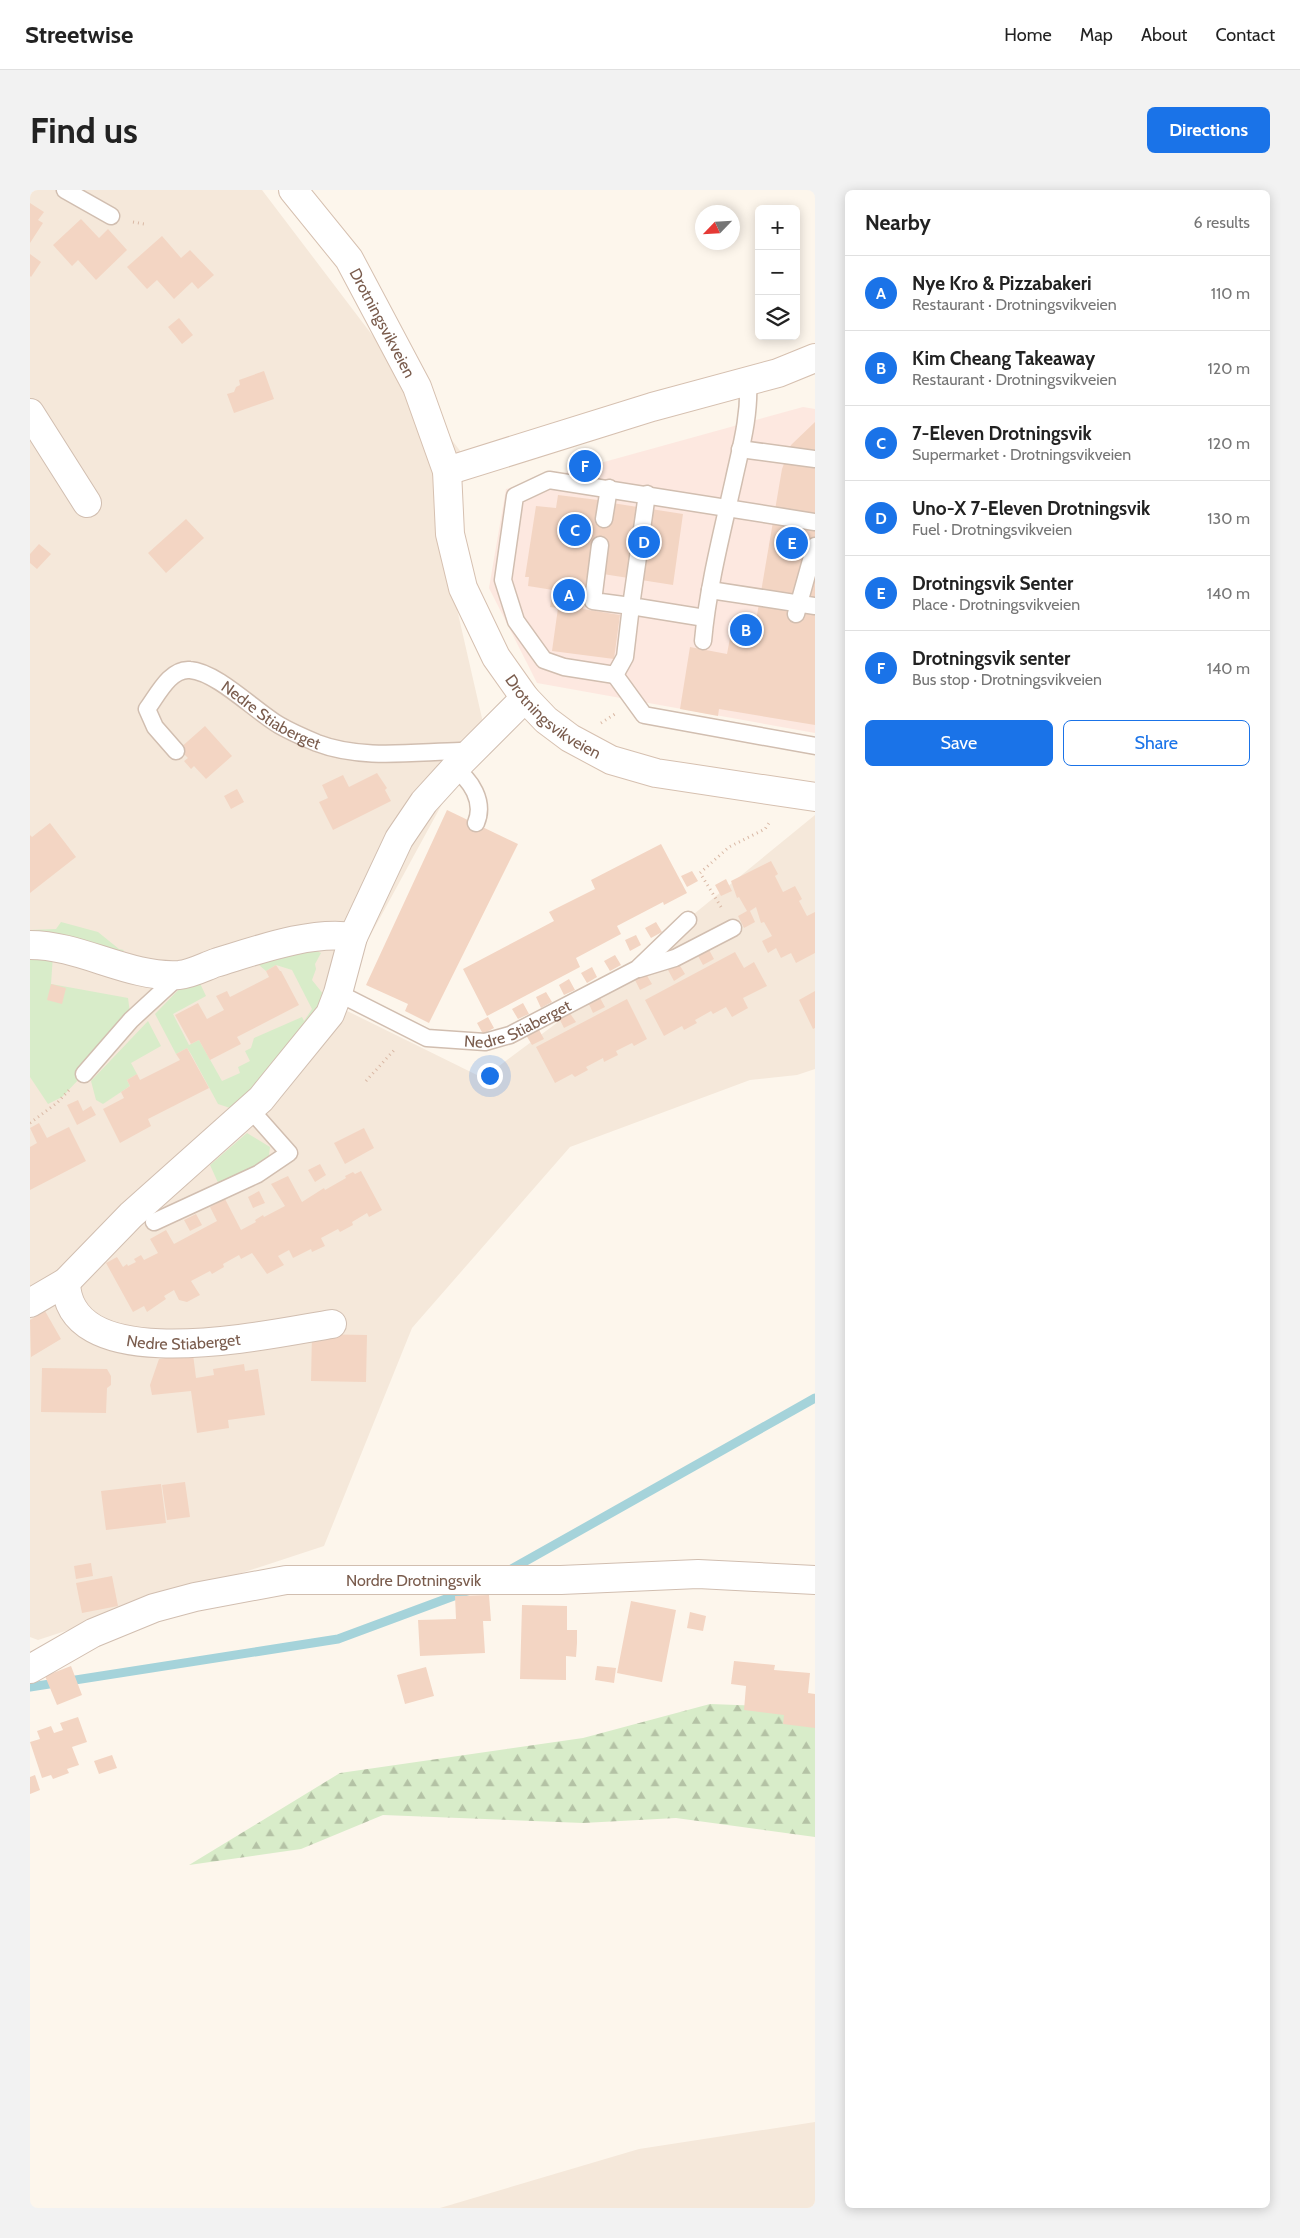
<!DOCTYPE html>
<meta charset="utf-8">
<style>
:root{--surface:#fff;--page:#f2f2f2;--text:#222;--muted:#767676;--line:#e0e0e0;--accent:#1a73e8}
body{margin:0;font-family:Cabin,sans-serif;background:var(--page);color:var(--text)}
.controls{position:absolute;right:15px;top:15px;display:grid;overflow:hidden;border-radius:8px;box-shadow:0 2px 12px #0003}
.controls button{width:45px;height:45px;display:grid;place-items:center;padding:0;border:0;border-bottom:1px solid var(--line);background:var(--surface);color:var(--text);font:25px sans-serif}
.compass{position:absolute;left:665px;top:15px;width:45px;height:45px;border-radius:50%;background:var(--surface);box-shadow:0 2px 12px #0003;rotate:245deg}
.you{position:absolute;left:459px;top:885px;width:18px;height:18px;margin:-12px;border:4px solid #fff;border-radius:50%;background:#1a73e8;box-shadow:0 0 0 8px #1a73e833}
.badge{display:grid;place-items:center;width:32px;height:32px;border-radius:50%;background:var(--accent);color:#fff;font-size:16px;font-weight:700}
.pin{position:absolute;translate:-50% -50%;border:2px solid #fff;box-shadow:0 1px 5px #0006}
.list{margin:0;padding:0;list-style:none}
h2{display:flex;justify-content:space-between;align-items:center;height:65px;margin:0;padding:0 20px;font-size:21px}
h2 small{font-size:16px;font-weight:400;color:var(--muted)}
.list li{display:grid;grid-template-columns:32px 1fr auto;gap:15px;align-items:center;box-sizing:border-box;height:75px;padding:0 20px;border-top:1px solid var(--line)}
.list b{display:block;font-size:19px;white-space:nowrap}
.list p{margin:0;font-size:16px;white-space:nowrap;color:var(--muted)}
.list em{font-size:16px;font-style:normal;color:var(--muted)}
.actions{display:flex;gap:10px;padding:15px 20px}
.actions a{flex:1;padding:11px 0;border:1px solid var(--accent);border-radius:8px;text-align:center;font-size:18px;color:var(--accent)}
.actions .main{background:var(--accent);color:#fff}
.icon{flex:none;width:28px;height:28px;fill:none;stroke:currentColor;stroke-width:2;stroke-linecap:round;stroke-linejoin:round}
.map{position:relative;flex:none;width:785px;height:2018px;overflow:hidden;border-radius:8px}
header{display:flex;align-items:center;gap:30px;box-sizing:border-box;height:70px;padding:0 25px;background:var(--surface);border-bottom:1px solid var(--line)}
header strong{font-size:24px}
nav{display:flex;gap:28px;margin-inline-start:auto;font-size:18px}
.intro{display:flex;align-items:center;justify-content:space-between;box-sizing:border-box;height:120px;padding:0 30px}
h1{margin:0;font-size:35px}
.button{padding:12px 22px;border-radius:8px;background:var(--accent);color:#fff;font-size:18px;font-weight:700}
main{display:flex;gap:30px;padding:0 30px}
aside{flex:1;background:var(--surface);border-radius:8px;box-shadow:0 2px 12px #0003}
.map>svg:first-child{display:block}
</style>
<header>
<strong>Streetwise</strong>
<nav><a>Home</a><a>Map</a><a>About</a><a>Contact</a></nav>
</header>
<div class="intro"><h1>Find us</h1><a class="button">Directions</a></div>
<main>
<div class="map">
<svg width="785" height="2018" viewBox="0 0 785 2018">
<defs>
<pattern id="forest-firs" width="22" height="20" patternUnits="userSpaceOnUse" patternTransform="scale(1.25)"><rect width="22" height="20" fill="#d8ecc9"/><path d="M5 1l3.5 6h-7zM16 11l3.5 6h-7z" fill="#b4c2a5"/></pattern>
</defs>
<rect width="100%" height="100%" fill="#fdf6ec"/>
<!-- residential -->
<path fill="#f5e8da" d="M0,0h232l202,266 -21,92 41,179 -151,277 150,74 118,-88 214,-175v254l-18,6 -47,5 -180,67 -158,181 -88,218 -286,94 -8,-3z
M785,1932v86h-375l199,-59z"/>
<!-- commercial -->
<path fill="#fde8e0" d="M773,217l12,2v324l-278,-50 -48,-95 17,-99z"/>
<!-- green -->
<path fill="#d8ecc9" d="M31,732l37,10 21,17 5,1 -4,5 -90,-18v-7l26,-1z
M287,761l4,2 -6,11 1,5 -4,11 12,15 -14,29 -23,29 -54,56 -15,-5 -27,-50 -4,-6 -11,6 -21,-40 31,-32 11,-5 9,19 -33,18 16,31 10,-5 23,41 18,-8 -2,-6 12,-6 -5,-10 6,-3 3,-10 48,-21 2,4 8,-12 -20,-39 -16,-5 -10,6 -7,-6 -1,-8z
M0,762l23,3 -2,29 77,14 3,22 -53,56 -3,-4 4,7 -17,18 -14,7 -18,-27z
M118,831l13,25 -30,17 6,11 -10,6 3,6 -27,18 -7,-4 -5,-19z
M217,943l23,14 -2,16 -48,24 -10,-22z"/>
<!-- forest -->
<path fill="url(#forest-firs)" d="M680,1514l105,4v129l-139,-19 -93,5 -200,-8 -82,34 -112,16 151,-92 243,-35z"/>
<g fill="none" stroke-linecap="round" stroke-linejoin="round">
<!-- stream -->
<path stroke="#a5d3da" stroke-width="9" d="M478,1381l307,-173
M0,1497l308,-48 132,-49"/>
</g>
<!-- building -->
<path fill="#f3d5c3" d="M0,13l14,9 -6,8 5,3 -13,20z
M51,29l18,19 9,-9 19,21 -31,30 -18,-20 -6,6 -19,-21z
M132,46l19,22 9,-8 24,25 -16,14 -6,-7 -18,17 -17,-19 -10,9 -20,-22z
M0,64l11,8 -10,15 -1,-1z
M149,128l14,17 -11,9 -14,-17z
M234,181l10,28 -40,14 -7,-19 7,-2 2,-5 4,-2 -1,-5z
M785,232v303l-96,-16 -1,7 -38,-7 10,-62 37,7 7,-37 22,4 26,-152 9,-24z
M528,305l40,5v4l4,1 -1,8 -4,-1 -1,5 8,2 8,-16 71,11 -10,71 -70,-11 -11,-31 -9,66 37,6 -6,44 -62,-8 6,-43 -8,-1 3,-17 -25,-4 1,-9h-4l11,-71 20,2z
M156,329l18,19 -38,35 -18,-20z
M9,354l12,10 -14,15 -7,-6v-9z
M175,536l27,30 -26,23 -12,-13 -3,3 -7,-8 4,-3 -9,-9z
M347,583l10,15 -2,2 6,11 -58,29 -14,-28 9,-4 -6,-13 21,-10 6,12z
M207,599l7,13 -13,7 -7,-13z
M417,620l71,34 -89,179 -24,-12 3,-7 -42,-19z
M20,633l26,34 -46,36v-58l2,2z
M631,654l26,49 -23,12 -1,-3 -46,24 4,8 -45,24 4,9 -93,49 -24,-47 91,-48 -5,-9 46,-23 -4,-9z
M741,671l7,13 -3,2 8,16 12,-6 7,13 -3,2 8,15 8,-4v41l-19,10 -5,-10 -10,5 -5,-10 -8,5 -6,-12 10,-5 -8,-14 -3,1 -5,-16 -6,4 5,11 -11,6 -6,-12 9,-5 -8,-14 -2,1 -6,-17z
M662,681l6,10 -11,6 -6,-11z
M696,689l6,12 -11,5 -6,-11z
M626,732l6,10 -11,6 -6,-10z
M606,745l5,10 -11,6 -5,-11z
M678,758l6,11 -11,6 -6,-11z
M705,762l9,16 10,-6 13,24 -24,12 5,10 -16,9 -6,-10 -13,7 -2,-3 -16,9 2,3 -13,7 -2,-4 -18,10 -19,-36z
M585,765l6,10 -11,6 -6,-10z
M649,774l6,10 -11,7 -6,-11z
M246,775l4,6h1l18,34 -62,32 4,7 -31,16 -11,-20 -8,4 -16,-29 23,-12 9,16 17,-9 -8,-14 11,-5 3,6 39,-20 -3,-6z
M562,777l5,10 -10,6 -6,-10z
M616,784l6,10 -12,6 -5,-10z
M539,789l6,11 -11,5 -5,-10z
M21,794l15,4 -4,16 -15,-4z
M785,801v37l-2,1 -14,-29z
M516,802l6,10 -11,6 -5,-11z
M569,806l6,11 -12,6 -5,-11z
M597,809l20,40 -13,7 -2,-3 -16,8 2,4 -14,7 -1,-4 -17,9 2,3 -13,7 -3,-3 -17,9 -19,-36z
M493,813l6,11 -11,5 -6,-10z
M539,822l7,10 -12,6 -5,-10z
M458,827l6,11 -11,6 -6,-11z
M508,838l6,11 -12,6 -6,-10z
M157,858l22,40 -61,31 3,7 -31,17 -17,-34 21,-11 -3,-6 9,-6 -3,-6 10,-6 3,6 40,-20 -4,-6z
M48,910l5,11 8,-5 5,9 -19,10 -10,-20z
M9,933l8,15 22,-11 17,34 -56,29v-43l7,-4 -7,-15z
M334,938l10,20 -29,16 -11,-21z
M290,974l6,11 -11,7 -7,-12z
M331,981l21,39 -13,7 -2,-4 -15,9 1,3 -13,7 -2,-3 -17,9 4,8 -13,6 -1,-3 -18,9 -4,-8 -11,6 6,9 -17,9 -15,-21 -11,6 -2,-4 -16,9 1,3 -12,7 -2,-3 -19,10 9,14 -13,7 -8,-2 -5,-10 -10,6 2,3 -19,13 -3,-6 -11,6 -27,-49 11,-6 6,10 4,-3 1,2 8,-4 -2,-3 7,-4 3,5 14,-7 -8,-14 16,-9 8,14 43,-23 -7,-14 15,-8 16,31 15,-8 -1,-2 8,-5 1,2 21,-11 -14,-22 17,-8 14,26 22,-14 1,2 21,-12 -1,-2 8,-4 2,2z
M229,1001l6,12 -12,5 -5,-11z
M166,1024l6,11 -12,6 -6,-11z
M15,1121l16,28 -30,18 -1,-37z
M282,1144l55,1 -1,47 -55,-1z
M163,1164l3,24 18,-3 -1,-6 31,-5 1,7 13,-2 7,46 -37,5 1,8 -32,5 -6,-42 -39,4 -2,-10 9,-26z
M12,1178l65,1 4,7v9l-4,3 -1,25 -65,-1z
M155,1292l5,35 -23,3 -5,-35z
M131,1294l5,39 -60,7 -5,-39z
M61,1373l2,13 -17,3 -2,-13z
M82,1386l6,30 -36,7 -6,-30z
M459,1405l2,26h-8l2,32 -65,3 -2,-36 38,-1 -1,-23z
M601,1411l45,9 -14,72 -45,-9z
M492,1415l45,1v24h10v13l-1,14 -10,-1v24l-46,-1z
M660,1422l16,4 -3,15 -16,-3z
M704,1471l41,4 -1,5 36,3 -2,20 7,1v34l-32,-4 1,-9 -40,-5 2,-24 -15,-2z
M41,1476l11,29 -25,10 -12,-29z
M567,1476l19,2 -2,15 -19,-3z
M396,1477l8,29 -29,8 -8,-29z
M48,1527l9,25 -15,5 7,18 -12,4 2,4 -16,6 -2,-4 -9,3 -12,-36 10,-3 -3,-8 14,-5 3,7 9,-3 -3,-7z
M82,1565l5,13 -18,6 -5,-13z
M5,1585l5,15 -10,4v-17z"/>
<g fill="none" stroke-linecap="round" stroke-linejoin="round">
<!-- lane casing -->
<g stroke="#d1beb0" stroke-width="19">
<g id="lane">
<path d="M35,0l46,26"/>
<path d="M710,259l75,10"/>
<path d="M617,304l-16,112 74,12"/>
<path d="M574,329l5,-31"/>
<path d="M570,355l-7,56 38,5 -6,51 -10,18 -51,-8 -20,-7 -28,-39 -13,-41 12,-84 34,-16 266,42"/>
<path d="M680,400l105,16"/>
<path d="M766,424l19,-68"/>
<path d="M673,451c5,-55 19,-108 31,-162 7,-32 16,-64 14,-98"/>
<path d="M585,485l29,40 171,31"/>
<path id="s1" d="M146,561l-21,-24 -8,-18c10,-13 23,-41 43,-39 27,2 65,41 89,55 12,7 26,13 38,18 44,17 97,9 143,8l7,3"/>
<path d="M424,579c17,10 31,33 22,54"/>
<path d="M609,779l36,-11 58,-30"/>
<path id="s2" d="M308,803l89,45 58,4 25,-7 127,-66 51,-49"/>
<path d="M54,884l47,-54 49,-45"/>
<path d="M124,1032l104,-48 31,-21 -39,-44"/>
</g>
</g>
<!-- street casing -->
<g stroke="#d1beb0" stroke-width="30">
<g id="street">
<path d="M0,223l57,90"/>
<path d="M0,755c51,0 98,33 149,30 12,-1 25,-8 36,-12 40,-12 96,-33 138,-26"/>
<path id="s3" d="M36,1092c1,99 208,51 266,42"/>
<path d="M0,1113l36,-21 65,-67 130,-116 8,-10 61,-75 8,-21 15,-56 46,-98 25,-37 30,-33 71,-71"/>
<path id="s4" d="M0,1479l63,-36 61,-25 41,-11 91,-17h275l137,-6 117,6"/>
</g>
</g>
<!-- secondary casing -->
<g stroke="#d6c0b0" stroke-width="30">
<g id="secondary">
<path id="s5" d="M263,0l56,69 68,128 30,84 3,63 13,54 33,69 29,41 21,22 24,18 41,22 45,13 159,24"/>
<path d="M417,281l205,-64 126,-34 37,-15"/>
</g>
</g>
<!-- path -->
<path stroke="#d9b8a5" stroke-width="3" stroke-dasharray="1 4" stroke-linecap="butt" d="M103,32l11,2
M571,533l14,-9
M691,717l-21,-34 29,-26 36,-18 6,-9
M336,891l30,-33
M0,933l27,-20 12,-13"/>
<!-- lane -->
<use href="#lane" stroke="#fff" stroke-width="16"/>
<!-- street -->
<use href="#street" stroke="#fff" stroke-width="28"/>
<!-- secondary -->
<use href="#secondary" stroke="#fff" stroke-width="28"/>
</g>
<g text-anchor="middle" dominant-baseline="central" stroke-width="4" stroke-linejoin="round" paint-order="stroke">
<!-- street labels -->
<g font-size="16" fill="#7a5c4d" stroke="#fffaf3">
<text stroke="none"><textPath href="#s5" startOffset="161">Drotningsvikveien</textPath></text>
<text stroke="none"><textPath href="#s1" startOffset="206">Nedre Stiaberget</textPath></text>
<text stroke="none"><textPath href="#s5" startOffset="602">Drotningsvikveien</textPath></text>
<text stroke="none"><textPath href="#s2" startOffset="194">Nedre Stiaberget</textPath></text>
<text stroke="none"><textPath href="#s3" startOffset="149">Nedre Stiaberget</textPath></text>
<text stroke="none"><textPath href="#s4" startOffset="401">Nordre Drotningsvik</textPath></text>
</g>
</g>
</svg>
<div class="controls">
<button>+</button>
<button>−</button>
<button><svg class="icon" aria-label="layers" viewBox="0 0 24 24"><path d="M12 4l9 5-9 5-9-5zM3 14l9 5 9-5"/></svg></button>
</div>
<svg class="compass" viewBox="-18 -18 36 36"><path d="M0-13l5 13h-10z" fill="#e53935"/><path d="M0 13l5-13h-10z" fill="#767676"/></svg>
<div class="you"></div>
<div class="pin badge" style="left:539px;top:405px">A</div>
<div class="pin badge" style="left:716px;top:440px">B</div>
<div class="pin badge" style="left:545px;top:340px">C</div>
<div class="pin badge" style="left:614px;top:352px">D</div>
<div class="pin badge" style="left:762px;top:353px">E</div>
<div class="pin badge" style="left:555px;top:276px">F</div>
</div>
<aside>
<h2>Nearby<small>6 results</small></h2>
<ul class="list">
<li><span class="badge">A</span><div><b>Nye Kro &amp; Pizzabakeri</b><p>Restaurant · Drotningsvikveien</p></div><em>110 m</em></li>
<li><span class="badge">B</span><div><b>Kim Cheang Takeaway</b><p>Restaurant · Drotningsvikveien</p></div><em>120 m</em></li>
<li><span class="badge">C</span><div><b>7-Eleven Drotningsvik</b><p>Supermarket · Drotningsvikveien</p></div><em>120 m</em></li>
<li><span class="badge">D</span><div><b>Uno-X 7-Eleven Drotningsvik</b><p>Fuel · Drotningsvikveien</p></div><em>130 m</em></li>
<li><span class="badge">E</span><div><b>Drotningsvik Senter</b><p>Place · Drotningsvikveien</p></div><em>140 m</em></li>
<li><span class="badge">F</span><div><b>Drotningsvik senter</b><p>Bus stop · Drotningsvikveien</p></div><em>140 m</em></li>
</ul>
<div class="actions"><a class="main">Save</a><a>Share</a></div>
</aside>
</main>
